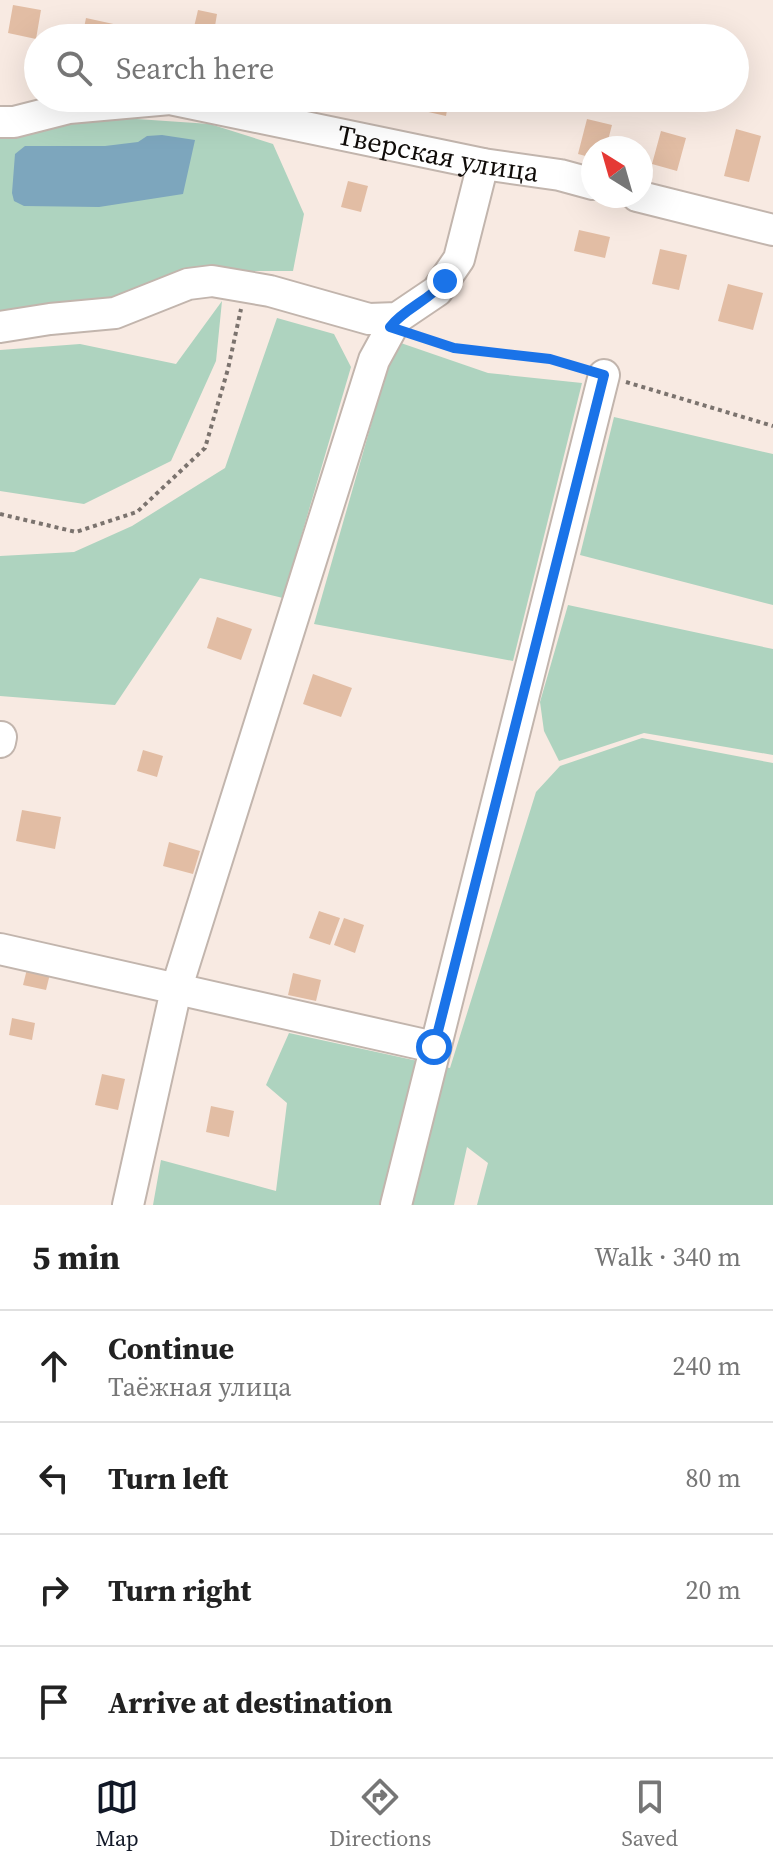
<!DOCTYPE html>
<meta charset="utf-8">
<style>
:root{--surface:#fff;--page:#f2f2f2;--text:#222;--muted:#767676;--line:#e0e0e0;--accent:#111827}
body{margin:0;font-family:"Source Serif 4",serif;background:var(--page);color:var(--text)}
.compass{position:absolute;left:581px;top:136px;width:72px;height:72px;border-radius:50%;background:var(--surface);box-shadow:0 8px 32px #0002;rotate:323deg}
.stop{position:absolute;width:24px;height:24px;margin:-18px;border:6px solid #1a73e8;border-radius:50%;background:#fff}
.stop.end{background:#1a73e8;border-color:#fff;box-shadow:0 2px 8px #0008}
.list{margin:0;padding:0;list-style:none}
h2{display:flex;justify-content:space-between;align-items:center;height:104px;margin:0;padding:0 32px;font-size:34px}
h2 small{font-size:26px;font-weight:400;color:var(--muted)}
.list li{display:grid;grid-template-columns:52px 1fr auto;gap:24px;align-items:center;box-sizing:border-box;height:112px;padding:0 32px;border-top:2px solid var(--line)}
.list b{display:block;font-size:30px;white-space:nowrap}
.list p{margin:0;font-size:26px;white-space:nowrap;color:var(--muted)}
.list em{font-size:26px;font-style:normal;color:var(--muted)}
.icon{flex:none;width:44px;height:44px;fill:none;stroke:currentColor;stroke-width:2;stroke-linecap:round;stroke-linejoin:round}
.map{position:relative;flex:none;width:773px;height:1205px;overflow:hidden}
.search{position:absolute;background:var(--surface);box-shadow:0 8px 32px #0002;left:24px;right:24px;top:24px;height:88px;display:flex;align-items:center;gap:20px;box-sizing:border-box;padding:0 28px;border-radius:44px;color:var(--muted);font-size:30px}
.sheet{height:552px;background:var(--surface)}
nav{display:flex;justify-content:space-around;align-items:center;box-sizing:border-box;height:112px;border-top:2px solid var(--line);background:var(--surface);font-size:22px;color:var(--muted)}
nav a{display:grid;justify-items:center;gap:4px}
nav .on{color:var(--accent)}
.map>svg:first-child{display:block}
</style>
<div class="map">
<svg width="773" height="1205" viewBox="0 0 773 1205">
<rect width="100%" height="100%" fill="#f8eae2"/>
<!-- green -->
<path fill="#aed3bf" d="M122,118l88,6 63,20 31,70 -11,57h-72l-110,33 -99,13 -12,-6v-179z
M222,301l-6,60 -45,100 -87,43 -84,-13v-141l80,-6 96,20z
M277,318l57,16 17,33 -68,231 -83,-20 -85,127 -115,-9v-140l74,-4 58,-26 93,-58z
M395,341l93,32 94,10 -69,278 -199,-37z
M614,417l159,37v151l-193,-50z
M568,605l205,44v106l-129,-22 -85,28 -15,-30 -4,-29z
M642,738l131,25v442h-296l11,-42 -21,-16 -13,58h-301l8,-45 115,31 11,-88 -21,-18 23,-52 161,35 86,-276 24,-26z"/>
<!-- water -->
<path fill="#7da6bd" d="M162,135l33,5 -12,54 -84,13 -75,-1 -10,-5 -2,-8 3,-39 10,-8h80l33,-4 9,-6z"/>
<!-- building -->
<path fill="#e2bda4" d="M13,5l28,5 -5,29 -28,-6z
M198,10l19,4 -3,18h4l-1,6h-30l2,-12 5,1z
M86,18l32,7 -3,13h-33z
M417,98h32l-3,18 -31,-7z
M587,119l25,6 -6,23h-13v10l-15,-4z
M736,129l25,7 -12,46 -25,-6z
M661,131l25,7 -9,33 -25,-7z
M348,181l20,5 -7,26 -20,-5z
M579,230l31,7 -5,21 -31,-7z
M660,249l27,6 -8,35 -27,-6z
M728,284l35,9 -10,37 -35,-9z
M217,617l35,12 -11,31 -34,-12z
M313,674l39,14 -11,29 -38,-13z
M143,750l20,6 -6,21 -20,-6z
M22,810l39,7 -6,32 -39,-8z
M169,842l31,9 -7,23 -30,-8z
M319,911l21,7 -10,27 -21,-7z
M344,918l20,7 -9,28 -21,-8z
M27,969l23,5 -4,16 -23,-5z
M293,973l28,7 -5,21 -28,-6z
M12,1018l23,5 -3,17 -23,-5z
M102,1074l23,5 -7,31 -23,-5z
M211,1106l23,5 -5,26 -23,-5z"/>
<g fill="none" stroke-linecap="round" stroke-linejoin="round">
<!-- minor casing -->
<g stroke="#c2b5ad" stroke-width="34">
<g id="minor">
<path id="s1" d="M0,122h14l55,-14 101,-9 313,65 77,11 33,9"/>
<path d="M637,196l136,34"/>
<path d="M0,327l50,-8 65,-6 73,-29 24,-3 58,10 99,28 28,-1 40,-27 22,-32 24,-95"/>
<path d="M0,742l1,-5"/>
<path d="M0,949l434,98"/>
<path d="M128,1205l48,-215 198,-630 23,-42"/>
<path d="M396,1205l208,-830"/>
</g>
</g>
<!-- path -->
<path stroke="#7b736e" stroke-width="4" stroke-dasharray="4 4" stroke-linecap="butt" d="M416,335l38,13 96,11 33,10
M626,382l147,44
M0,514l76,18 61,-20 68,-64 23,-79 13,-60"/>
<!-- minor -->
<use href="#minor" stroke="#fff" stroke-width="30"/>
</g>
<g fill="none" stroke-linecap="round" stroke-linejoin="round">
<!-- route -->
<path stroke="#1a73e8" stroke-width="10" d="M434,1047l170,-672 -54,-16 -96,-11 -64,-21c15,-19 40,-27 55,-46"/>
</g>
<g text-anchor="middle" dominant-baseline="central" stroke-width="8" stroke-linejoin="round" paint-order="stroke">
<!-- street labels -->
<g font-size="28" fill="#100c09" stroke="#f8eae2">
<text stroke="none"><textPath href="#s1" startOffset="446">Тверская улица</textPath></text>
</g>
</g>
</svg>
<svg class="compass" viewBox="-18 -18 36 36"><path d="M0-13l5 13h-10z" fill="#e53935"/><path d="M0 13l5-13h-10z" fill="#767676"/></svg>
<div class="stop" style="left:434px;top:1047px"></div>
<div class="stop end" style="left:445px;top:281px"></div>
<div class="search"><svg class="icon" aria-label="search" viewBox="0 0 24 24"><circle cx="10" cy="10" r="6"/><path d="M15 15l6 6"/></svg>Search here</div>
</div>
<section class="sheet">
<h2>5 min<small>Walk · 340 m</small></h2>
<ul class="list">
<li><svg class="icon" aria-label="ahead" viewBox="0 0 24 24"><path d="M12 20V5M6 11l6-6 6 6"/></svg><div><b>Continue</b><p>Таёжная улица</p></div><em>240 m</em></li>
<li><svg class="icon" aria-label="left" viewBox="0 0 24 24"><path d="M17 20v-9H6M10 6l-5 5 5 5"/></svg><div><b>Turn left</b></div><em>80 m</em></li>
<li><svg class="icon" aria-label="right" viewBox="0 0 24 24"><path d="M7 20v-9h11M14 6l5 5-5 5"/></svg><div><b>Turn right</b></div><em>20 m</em></li>
<li><svg class="icon" aria-label="arrive" viewBox="0 0 24 24"><path d="M6 21V4h12l-3 4 3 4H6"/></svg><div><b>Arrive at destination</b></div></li>
</ul>
</section>
<nav>
<a class="on"><svg class="icon" aria-label="map" viewBox="0 0 24 24"><path d="M3 6l6-2 6 2 6-2v14l-6 2-6-2-6 2zM9 4v14M15 6v14"/></svg>Map</a>
<a><svg class="icon" aria-label="directions" viewBox="0 0 24 24"><path d="M12 3l9 9-9 9-9-9zM9 14v-3h6M13 9l2 2-2 2"/></svg>Directions</a>
<a><svg class="icon" aria-label="saved" viewBox="0 0 24 24"><path d="M7 4h10v16l-5-4-5 4z"/></svg>Saved</a>
</nav>
